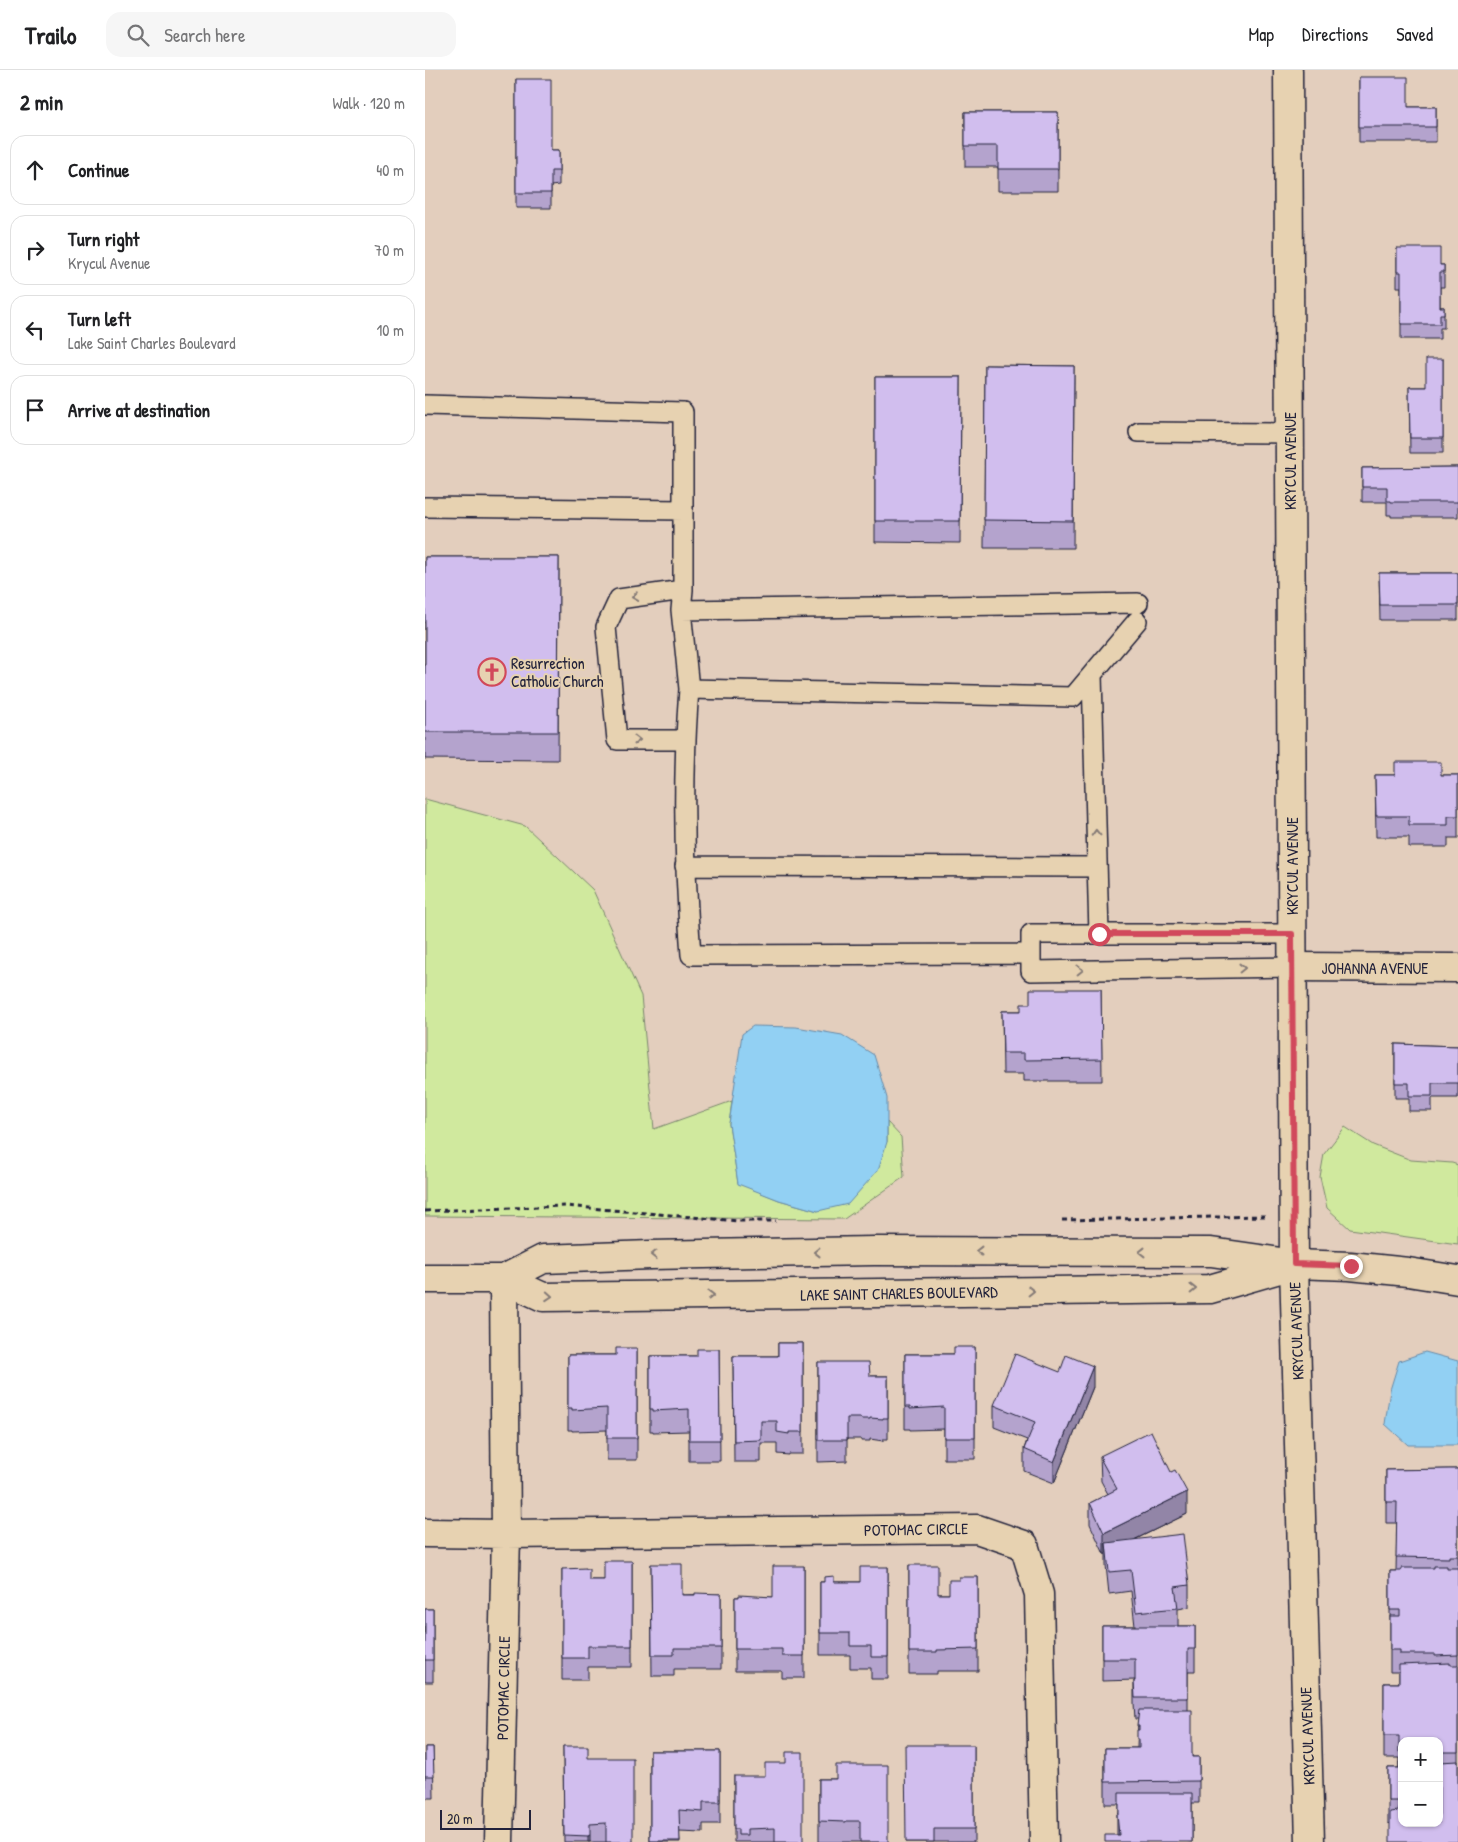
<!DOCTYPE html>
<meta charset="utf-8">
<style>
:root{--surface:#fff;--page:#f6f6f6;--text:#202124;--muted:#757577;--line:#e0e0e0}
body{margin:0;font-family:"Patrick Hand",sans-serif;background:var(--page);color:var(--text)}
.controls{position:absolute;right:15px;bottom:15px;display:grid;overflow:hidden;border-radius:10px;box-shadow:0 1px 4px #0004}
.controls button{width:45px;height:45px;display:grid;place-items:center;padding:0;border:0;border-bottom:1px solid var(--line);background:var(--surface);color:var(--text);font:25px sans-serif}
.scale{position:absolute;left:15px;bottom:12px;width:91px;box-sizing:border-box;padding-left:5px;border:2px solid #22223b;border-top:0;font-size:14px;line-height:18px;white-space:nowrap;color:#22223b;-webkit-text-stroke:4px #e7d2b1;paint-order:stroke}
.stop{position:absolute;width:15px;height:15px;margin:-11px;border:4px solid #d1495b;border-radius:50%;background:#fff}
.stop.end{background:#d1495b;border-color:#fff;box-shadow:0 1px 5px #0008}
.list{margin:0;padding:0;list-style:none}
h2{display:flex;justify-content:space-between;align-items:center;height:65px;margin:0;padding:0 20px;font-size:21px}
h2 small{font-size:16px;font-weight:400;color:var(--muted)}
.list li{display:grid;grid-template-columns:32px 1fr auto;gap:15px;align-items:center;box-sizing:border-box;height:70px;margin:0 10px 10px;padding:0 10px;border:1px solid var(--line);border-radius:15px}
.list b{display:block;font-size:19px;white-space:nowrap}
.list p{margin:0;font-size:16px;white-space:nowrap;color:var(--muted)}
.list em{font-size:16px;font-style:normal;color:var(--muted)}
.icon{flex:none;width:28px;height:28px;fill:none;stroke:currentColor;stroke-width:2;stroke-linecap:round;stroke-linejoin:round}
.map{position:relative;flex:none;width:1033px;height:1772px;overflow:hidden}
header{display:flex;align-items:center;gap:30px;box-sizing:border-box;height:70px;padding:0 25px;background:var(--surface);border-bottom:1px solid var(--line)}
header strong{font-size:24px}
nav{display:flex;gap:28px;margin-inline-start:auto;font-size:18px}
.search{width:350px;height:45px;background:var(--page);display:flex;align-items:center;gap:12px;box-sizing:border-box;padding:0 18px;border-radius:15px;color:var(--muted);font-size:19px}
main{display:flex}
aside{flex:1;background:var(--surface)}
.map>svg:first-child{display:block}
</style>
<header>
<strong>Trailo</strong>
<div class="search"><svg class="icon" aria-label="search" viewBox="0 0 24 24"><circle cx="10" cy="10" r="6"/><path d="M15 15l6 6"/></svg>Search here</div>
<nav><a>Map</a><a>Directions</a><a>Saved</a></nav>
</header>
<main>
<aside>
<h2>2 min<small>Walk · 120 m</small></h2>
<ul class="list">
<li><svg class="icon" aria-label="ahead" viewBox="0 0 24 24"><path d="M12 20V5M6 11l6-6 6 6"/></svg><div><b>Continue</b></div><em>40 m</em></li>
<li><svg class="icon" aria-label="right" viewBox="0 0 24 24"><path d="M7 20v-9h11M14 6l5 5-5 5"/></svg><div><b>Turn right</b><p>Krycul Avenue</p></div><em>70 m</em></li>
<li><svg class="icon" aria-label="left" viewBox="0 0 24 24"><path d="M17 20v-9H6M10 6l-5 5 5 5"/></svg><div><b>Turn left</b><p>Lake Saint Charles Boulevard</p></div><em>10 m</em></li>
<li><svg class="icon" aria-label="arrive" viewBox="0 0 24 24"><path d="M6 21V4h12l-3 4 3 4H6"/></svg><div><b>Arrive at destination</b></div></li>
</ul>
</aside>
<div class="map">
<svg width="1033" height="1772" viewBox="0 0 1033 1772">
<rect width="100%" height="100%" fill="#e3cebd"/>
<filter id="ink" filterUnits="userSpaceOnUse"><feTurbulence type="fractalNoise" baseFrequency=".02" numOctaves="2"/><feDisplacementMap in="SourceGraphic" scale="10" xChannelSelector="R" yChannelSelector="G"/><feConvolveMatrix kernelMatrix="1 2 1 2 8 2 1 2 1" color-interpolation-filters="sRGB"/></filter>
<g filter="url(#ink)">
<!-- green -->
<path fill="#d0e99e" stroke="#79866c" d="M0,729l100,27 68,64 48,106 13,133 78,-28 -3,23 9,59 41,17 39,11 69,-69v-20l14,15 3,40 -60,42 -419,-3z
M920,1057l28,18 38,15 41,3 6,2v79l-108,-15 -23,-21 -7,-31 4,-23z"/>
<!-- water -->
<path fill="#92d0f3" stroke="#658aa9" d="M328,956l43,1 46,8 32,20 13,43v44l-9,28 -30,34 -30,7 -39,-11 -41,-16 -9,-60 13,-90z
M1000,1282l33,9v84h-50l-23,-21 5,-34 9,-29z"/>
<g fill="none" stroke-linecap="round" stroke-linejoin="round">
<!-- service casing -->
<g stroke="#22223b" stroke-width="22">
<path id="service" d="M0,335l258,7v178l-2,20
M714,362l150,1
M0,437l258,3
M258,520l-64,9 -13,28 11,113h68
M712,551l-64,76 -384,-8 -8,-79 457,-7
M667,605l7,259
M264,619c-7,89 -5,177 2,266l340,-1
M260,796l412,1
M867,864h-261v37l262,-4"/>
</g>
<!-- minor casing -->
<g stroke="#22223b" stroke-width="31">
<path id="minor" d="M868,897l165,1
M0,1209h79l39,18 667,-8 76,-22
M79,1209l39,-20 108,-4 223,-4 337,1 83,12 56,2 58,6 50,8
M0,1463l81,1 -2,-255
M74,1772l7,-308 471,-5 47,16 15,49 5,248"/>
</g>
<!-- tertiary casing -->
<g stroke="#22223b" stroke-width="31">
<path id="tertiary" d="M863,0l6,1194 16,578"/>
</g>
<!-- path -->
<path stroke="#22223b" stroke-width="3" stroke-dasharray="5 4" stroke-linecap="butt" d="M0,1141l141,-5 172,15h38
M637,1150l204,-4"/>
<!-- service -->
<use href="#service" stroke="#e7d2b1" stroke-width="19"/>
<!-- minor -->
<use href="#minor" stroke="#e7d2b1" stroke-width="28"/>
<!-- tertiary -->
<use href="#tertiary" stroke="#e7d2b1" stroke-width="28"/>
</g>
<!-- wall -->
<path fill="#b4a3cd" stroke="#22223b" fill-rule="evenodd" d="M934,7l49,30h28v35h-77z
M91,9l35,71h8v35l-8,1v22h-35z
M540,42h93v79h-60v-24h-33z
M972,178l43,17h4v22h-4v20h4v21h-4v11h-39v-52h-4z
M1018,289v94h-33l-1,-66h17z
M560,295l89,1 -1,182h-89z
M450,307h86l-1,166 -85,-1z
M1033,397v50h-67v-2h-4v-13h-25v-34z
M0,487h134l-1,203 -133,-1z
M954,503h79v47h-78z
M950,705h83v63h-10v9h-39v-10h-33z
M676,919l1,92h-78v-7h-21l-1,-63h19l9,-7z
M970,974l63,2v52h-26v13h-23v-13h-14z
M353,1273h25v111h-14v1l-12,-1v-11h-16v19h-27l-1,-106h45z
M550,1277v112h-31v-30l-34,1v-1h-5v-75h49z
M212,1278v112h-30v-30l-35,1v-1h-4v-75h48z
M294,1279l1,112h-31v-30l-36,1v-1h-3v-75h47z
M393,1292l52,14h18v63h-5v2l-13,-2v2h-9v-2h-14v22l-29,1z
M668,1317l-39,96 -30,-12v-22l3,-9 -33,-13v-22z
M675,1386l87,58 -53,26 55,45v22l-11,2v17h17v45h-7v39l4,47h7v46h-7v39l-75,-7v-21h2v-10h-14v-56h32l1,-29h-3l-1,-16v-22h1v-1l-33,1v-55h33l-4,-35 -22,3 -3,-29v-11h-2l-14,-30v-21l18,-9 -7,-13z
M1033,1399v373l-70,-19v-55h11v-10h-15v-75h15v-11h-9v-101h6l1,-48h-11v-53zM977,1671h37v82h-37z
M207,1491v106h-44v13h-26v-111l27,11h15z
M226,1494l31,31 39,-1v75h-47v7h-22z
M484,1495l29,29h11l10,-14 19,-3v94h-41v3h-28z
M379,1496v112h-22v-7h-47v-74h38z
M463,1497v112h-17v-11h-21v-13h-30v-73h40z
M0,1539h8v73h-8z
M549,1675v97h-68z
M138,1676l25,12 45,84h-69z
M0,1677h8l1,51h-9z
M225,1681h70v73h-17v9l-24,-1 1,10h-30z
M309,1706l69,66h-69z
M394,1709h17l52,63h-69z"/>
<!-- shaded-wall -->
<path fill="#9285a7" stroke="#22223b" d="M668,1296v21l-39,96v-21z
M762,1422v22l-80,39 -1,-10v11h-2v-21z
M165,1765v7h-2v-6z"/>
<!-- building -->
<path fill="#d1beee" stroke="#22223b" d="M934,7h49v30h28v20h-77z
M91,9h35v71h8v21h-8v22h-35z
M540,42h93v57h-60v-23h-33z
M972,178h43v17h4v7h-4v35h4v7h-4v10h-39v-52h-4z
M1001,289h17v79h-33l-1,-51h17z
M560,295l89,1 -1,155 -89,-1z
M450,307h86l-1,144h-85z
M1033,397v35h-67v-1h-4v-14h-25v-19z
M0,487h134l-1,175h-133z
M954,503h79v32h-78z
M970,692h46v13h17v41h-10v9h-39v-9h-33l-1,-41h20z
M605,919h71l1,70 -78,1v-7h-21l-1,-42h19v-7h9z
M970,974l63,2v37h-26v13h-23v-13h-14z
M353,1273h25v89h-14v2l-12,-2v-11h-16v19l-27,1 -1,-85h45z
M529,1277h21v91h-31v-31l-34,2v-2h-5v-53h49z
M191,1278h21v90h-30v-30l-35,2v-2h-4v-53h48z
M272,1279h22l1,91h-31v-31l-36,2v-2h-3v-53h47z
M590,1284l45,18 6,-17 27,11 -39,96 -30,-13 11,-27 -41,-17z
M393,1292h51l1,14h18v42h-5v1l-13,-1v1h-9v-1h-14v22h-29z
M726,1361l20,41 4,-2 12,22 -83,41 -14,-30 27,-14 -16,-29 1,-1 -2,-3z
M1024,1399h9v87h-9v2l-53,-1 1,-55h-11v-32z
M758,1464l6,51 -14,2 3,21 -42,4 -5,-42 -22,2 -3,-29z
M179,1491h28v85h-44v12h-26v-89l24,-1v1h3v11h15z
M226,1494h31v31h13v-2l26,1v54h-47v7h-22z
M484,1495h29v29h11v-14h10v-3h19v72l-41,1v2h-28z
M348,1496h31v90h-22v-7h-47v-52h4v-2l34,2z
M1009,1496h13v2h11v87l-23,1v-2h-35v-4h-10v-34h10v-6h-10v-39h11v-3h33z
M435,1497h28v90h-17v-11h-21v-13h-30v-51h4v-5l10,-1v6h26z
M0,1539h8v51h-8z
M677,1556h93v23h-7v49h-53l-1,-17h1v-22h-33z
M1025,1593v2h8v87h-19v-11h-37v11h-3v-16h-15v-53h15v-18z
M714,1640h53v47h7v24l-94,1v-34h34v-9h-2v-9h2v-4h-2z
M480,1675h69v84h-40v13h-28z
M138,1676h25v12h45v84h-27v-19l-16,1v11l-2,1 -24,-1z
M0,1677h8l1,29h-9z
M225,1681h70v51h-17v10l-24,-2 1,31h-30z
M361,1682h17v90h-28v-14l-28,1v6h-9v-6h-4v-53h31v-13h21z
M1033,1691v81h-68v-30l9,-1v-10h-11v-33h11v-6h3v61h37v-61z
M411,1695h52v77h-28v-21h-14v1l-27,-1v-42h17z
M694,1723h73v49h-87v-7h14l-2,-21h2z"/>
<!-- one-way arrows -->
<defs><path id="oneway-chevron" d="M-2-3.5L2.5 0L-2 3.5" fill="none" stroke-width="1.6" stroke-linecap="round" stroke-linejoin="round" transform="scale(1.25)"/></defs>
<g stroke="#847a76">
<use href="#oneway-chevron" transform="translate(210 527) rotate(171)"/>
<use href="#oneway-chevron" transform="translate(212 670)"/>
<use href="#oneway-chevron" transform="translate(671 763) rotate(-92)"/>
<use href="#oneway-chevron" transform="translate(817 898) rotate(-1)"/>
<use href="#oneway-chevron" transform="translate(655 900) rotate(-1)"/>
<use href="#oneway-chevron" transform="translate(554 1181) rotate(-180)"/>
<use href="#oneway-chevron" transform="translate(392 1182) rotate(179)"/>
<use href="#oneway-chevron" transform="translate(717 1182) rotate(-180)"/>
<use href="#oneway-chevron" transform="translate(229 1185) rotate(179)"/>
<use href="#oneway-chevron" transform="translate(768 1219) rotate(-1)"/>
<use href="#oneway-chevron" transform="translate(606 1221) rotate(-1)"/>
<use href="#oneway-chevron" transform="translate(286 1225) rotate(-1)"/>
<use href="#oneway-chevron" transform="translate(124 1226) rotate(4)"/>
</g>
</g>
<g fill="none" stroke-linecap="round" stroke-linejoin="round" filter="url(#ink)">
<!-- route -->
<path stroke="#d1495b" stroke-width="6" d="M674,864h193l2,330 57,2"/>
</g>
<!-- icons -->
<defs>
<g id="church-ring" transform="scale(1.4375)"><circle r="9.5" fill="#e7d2b1" stroke="#d1495b" stroke-width="1.5"/><path d="M-1.2-6h2.4v3.5h3.3v2.4h-3.3V6h-2.4V-.1h-3.3v-2.4h3.3Z" fill="#d1495b"/></g>
</defs>
<g fill-rule="evenodd">
<use href="#church-ring" x="67" y="602"/>
</g>
<g text-anchor="middle" dominant-baseline="central" stroke-width="4" stroke-linejoin="round" paint-order="stroke">
<!-- street labels -->
<g font-size="16" fill="#22223b" stroke="#e7d2b1">
<text transform="translate(865 391) rotate(-90)">KRYCUL AVENUE</text>
<text transform="translate(867 796) rotate(-90)">KRYCUL AVENUE</text>
<text x="950" y="898">JOHANNA AVENUE</text>
<text transform="translate(474 1223) rotate(-1)">LAKE SAINT CHARLES BOULEVARD</text>
<text transform="translate(871 1261) rotate(-92)">KRYCUL AVENUE</text>
<text transform="translate(491 1459) rotate(-1)">POTOMAC CIRCLE</text>
<text transform="translate(78 1618) rotate(-89)">POTOMAC CIRCLE</text>
<text transform="translate(882 1666) rotate(-92)">KRYCUL AVENUE</text>
</g>
<!-- poi labels -->
<g font-size="16" fill="#22223b" stroke="#e7d2b1" text-anchor="start">
<text x="86" y="593">Resurrection<tspan x="86" dy="18">Catholic Church</tspan></text>
</g>
</g>
</svg>
<div class="controls">
<button>+</button>
<button>−</button>
</div>
<div class="scale">20 m</div>
<div class="stop" style="left:674px;top:864px"></div>
<div class="stop end" style="left:926px;top:1196px"></div>
</div>
</main>
